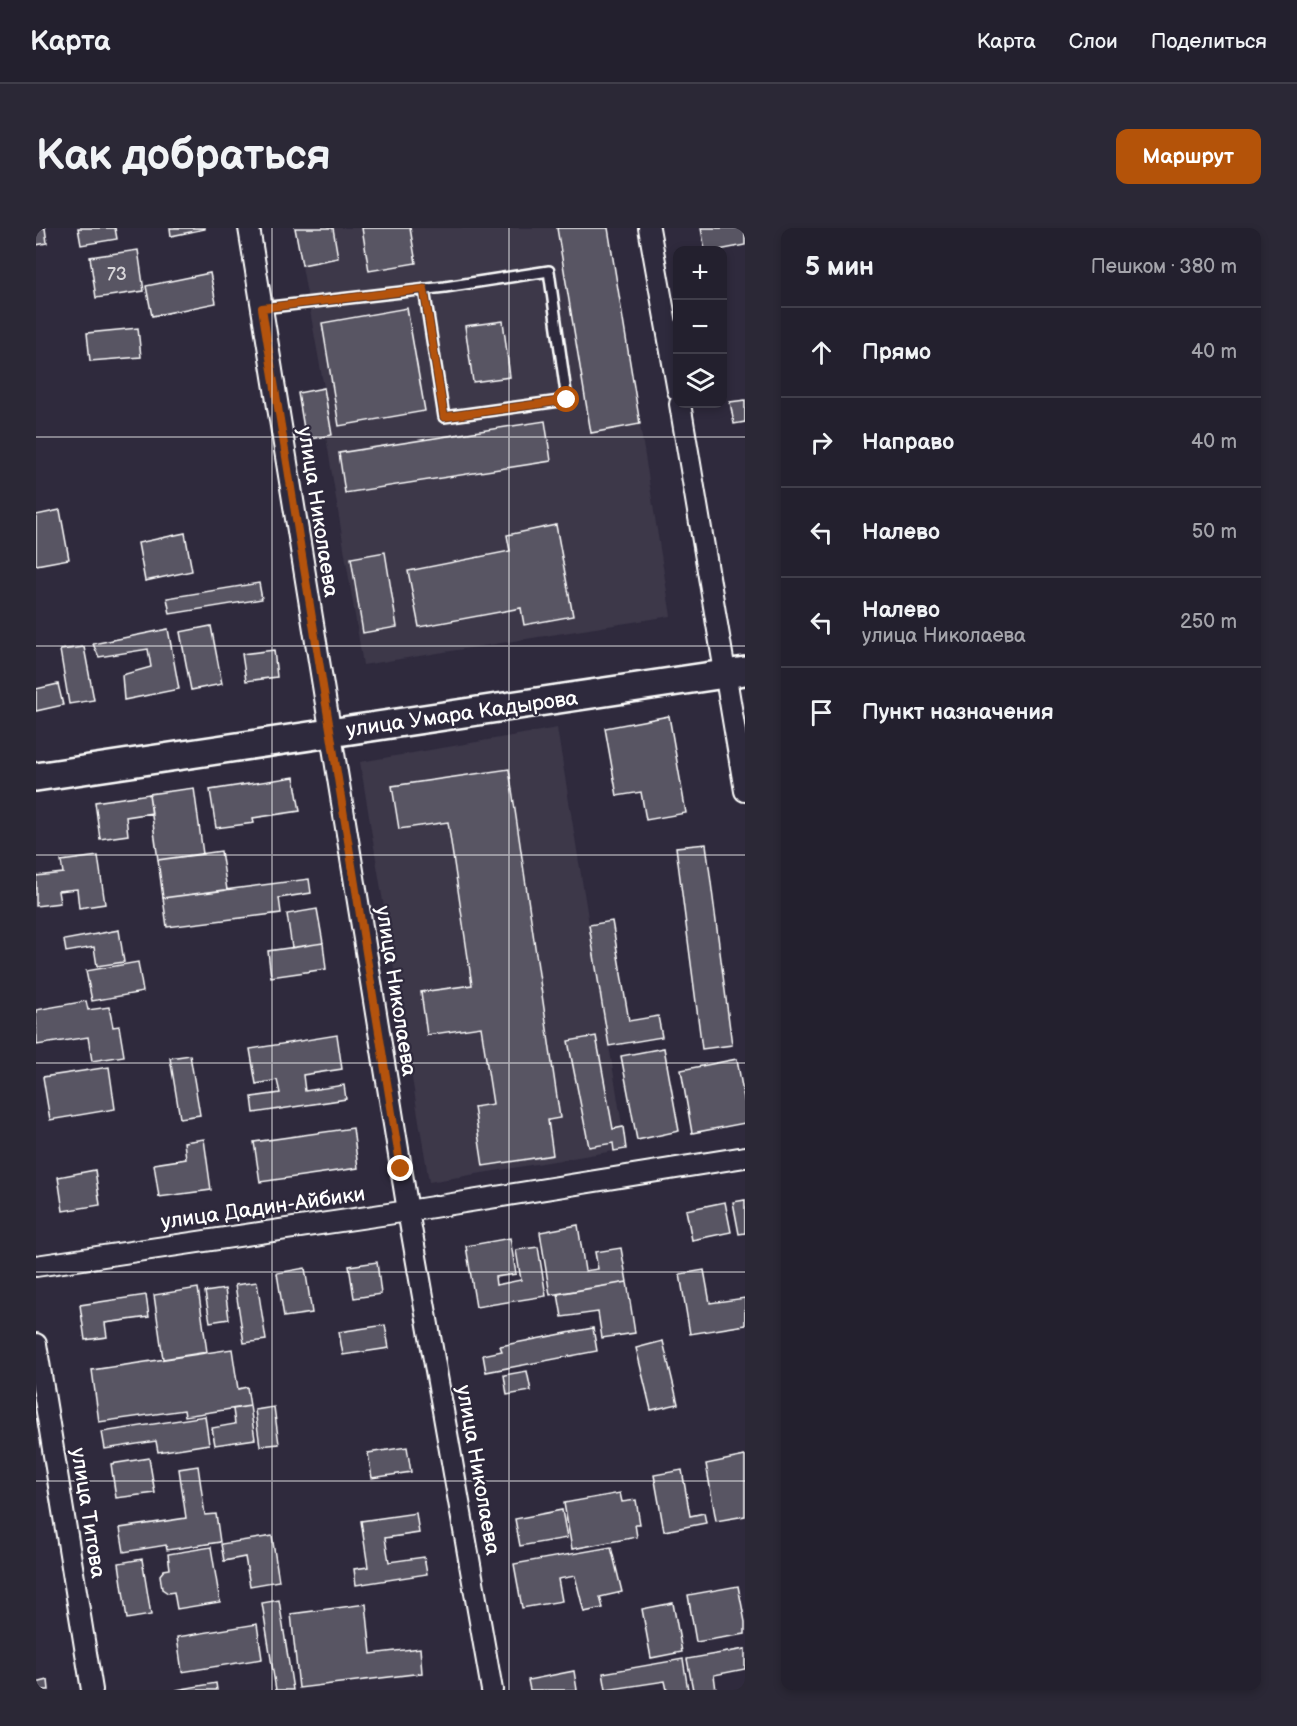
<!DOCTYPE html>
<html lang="ru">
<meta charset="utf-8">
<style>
:root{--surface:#23202e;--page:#2b2836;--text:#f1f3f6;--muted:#a3a3aa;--line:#403e4a;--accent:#b45309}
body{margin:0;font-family:"Balsamiq Sans",sans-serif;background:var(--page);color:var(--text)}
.controls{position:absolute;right:18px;top:18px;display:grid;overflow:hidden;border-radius:12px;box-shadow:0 3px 9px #0003}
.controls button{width:54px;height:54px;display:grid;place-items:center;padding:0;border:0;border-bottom:2px solid var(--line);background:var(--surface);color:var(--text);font:30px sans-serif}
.stop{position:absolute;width:18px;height:18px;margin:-14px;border:4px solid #b45309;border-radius:50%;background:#fff}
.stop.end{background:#b45309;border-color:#fff;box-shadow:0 2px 6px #0008}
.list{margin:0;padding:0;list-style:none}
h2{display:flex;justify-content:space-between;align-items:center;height:78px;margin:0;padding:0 24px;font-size:26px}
h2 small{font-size:20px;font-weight:400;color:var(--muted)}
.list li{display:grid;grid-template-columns:39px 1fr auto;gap:18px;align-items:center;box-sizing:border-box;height:90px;padding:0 24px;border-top:2px solid var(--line)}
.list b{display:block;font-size:22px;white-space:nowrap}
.list p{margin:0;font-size:20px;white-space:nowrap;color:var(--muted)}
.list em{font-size:20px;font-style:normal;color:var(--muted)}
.icon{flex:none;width:33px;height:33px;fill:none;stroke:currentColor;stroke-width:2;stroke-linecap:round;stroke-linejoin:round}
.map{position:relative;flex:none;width:709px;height:1462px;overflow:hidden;border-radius:12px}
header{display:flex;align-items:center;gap:36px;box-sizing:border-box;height:84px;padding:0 30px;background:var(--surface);border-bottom:2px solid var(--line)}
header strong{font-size:28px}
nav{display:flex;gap:33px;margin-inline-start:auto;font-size:21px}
.intro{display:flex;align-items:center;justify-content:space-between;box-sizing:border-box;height:144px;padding:0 36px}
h1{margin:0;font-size:42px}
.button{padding:15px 27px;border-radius:12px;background:var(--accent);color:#fff;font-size:21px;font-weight:700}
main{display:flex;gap:36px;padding:0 36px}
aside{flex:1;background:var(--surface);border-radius:12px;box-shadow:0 3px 9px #0003}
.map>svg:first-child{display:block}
</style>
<header>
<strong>Карта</strong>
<nav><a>Карта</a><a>Слои</a><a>Поделиться</a></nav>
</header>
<div class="intro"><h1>Как добраться</h1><a class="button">Маршрут</a></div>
<main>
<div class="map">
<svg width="709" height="1462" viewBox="0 0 709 1462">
<rect width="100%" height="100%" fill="#2f2a3d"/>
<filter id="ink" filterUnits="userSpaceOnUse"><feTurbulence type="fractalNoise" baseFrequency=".0167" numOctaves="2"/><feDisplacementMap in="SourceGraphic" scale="12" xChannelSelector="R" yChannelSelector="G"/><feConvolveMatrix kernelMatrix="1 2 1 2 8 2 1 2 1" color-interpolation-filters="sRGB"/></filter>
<g filter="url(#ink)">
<!-- built -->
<path fill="#3c3749" d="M259,0h313l63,388 -308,49 -37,-228 -20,3 -8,-47 26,-5z
M521,500l69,421 -197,33 -69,-420z"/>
<!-- building -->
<path fill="#595564" stroke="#fff" stroke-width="1.5" d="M0,0h9l2,15 -11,2z
M42,0h37l2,11 -36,6z
M134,0h35v1l-34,7z
M259,0h38l5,30 -36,7z
M326,0h48l6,35 -47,8z
M521,0h51l32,196 -49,9z
M665,0h44v17l-26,5h-14z
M102,22l6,41 -48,7 -6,-41z
M174,45l6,30 -64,13 -6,-30z
M371,80l18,103 -86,15 -17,-103z
M467,93l7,56 -37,5 -8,-56z
M102,100l3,29 -51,4 -3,-28z
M288,160l8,47 -26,5 -8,-47z
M709,172v22l-11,2 -4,-22z
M509,193l6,40 -206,32 -6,-40z
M24,282l9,49 -33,6v-50z
M520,297l17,91 -49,9 -3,-17 -102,19 -11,-56 102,-20 -3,-16z
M149,305l7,38 -47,10 -7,-38z
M349,324l12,75 -34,6 -12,-75z
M223,355l3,16 -92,15 -3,-16z
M175,398l11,58 -31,6 -11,-58z
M132,401l11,60 -55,11 -2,-25 29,-8 -3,-18 -49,8 -6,-13z
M48,419l10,53 -25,4 -9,-54z
M238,422l3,27 -31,4 -4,-27z
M22,456l5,21 -27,6v-22z
M633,488l17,97 -40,7 -5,-28 -24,4 -12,-68z
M473,541l51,349 -12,2 5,35 -70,11 -9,-59 19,-3 -12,-77 -54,8 -6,-43 51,-7 -24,-163 -49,7 -7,-43z
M258,549l6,34 -47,7 1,5 -38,5 -6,-38z
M158,560l9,66 -45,6 -9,-66z
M113,566l3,19 -26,4 2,18 -28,4 -5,-37z
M670,616l26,201 -30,4 -26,-202z
M185,623l6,39 -64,8 -5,-38z
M62,628l7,48 -26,4 -2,-19 -19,2 2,12 -24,3v-30l27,-3 -2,-12z
M273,651l2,14 -32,5 2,15 -114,14 -4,-29z
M281,681l6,34 -31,5 -5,-34z
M576,693l17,100 29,-5 4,21 -53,9 -20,-121z
M83,702l5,32 -27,4 -3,-19 -28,5 -2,-12z
M287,715l3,26 -55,8 -3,-26z
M102,734l5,30 -51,9 -6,-30z
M50,773l2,9 21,-3 4,20 6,-1 5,30 -32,5 -4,-24 -51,8 -1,-35z
M301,807l5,34 -39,6 2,16 39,-6 2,14 -92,14 -2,-16 28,-4 -3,-13 -21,4 -6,-35z
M560,808l17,93 10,-2 3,22 -12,2 -1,-8 -24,4 -21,-106z
M628,820l15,83 -42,9 -16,-84z
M154,827l10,60 -20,3 -10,-60z
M701,831l8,45v19l-53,10 -11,-63z
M73,839l6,42 -65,11 -7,-43z
M317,900l5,40 -98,14 -6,-40z
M168,911l7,51 -52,7 -5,-33 32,-5 -2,-17z
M59,942l5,35 -37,6 -5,-34z
M709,972v33l-6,1 -6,-32z
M689,974l6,30 -39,8 -6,-30z
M542,997l7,46 13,-2 -3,-17 26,-4 6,34 -77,13 -10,-63z
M474,1010l6,36 -21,3 1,8 25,-5 -5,-30 22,-3 8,49 -70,11 -10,-61z
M341,1034l4,32 -27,4 -5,-32z
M269,1040l7,45 -28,4 -7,-44z
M668,1042l6,33 35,-5v27l-55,9 -10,-60z
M221,1054l9,58 -22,3 -9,-58z
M591,1054l8,51 -33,5 -4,-26 -36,5 -4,-23z
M162,1060l9,64 -44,7 -9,-64z
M189,1061l4,30 -19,3 -5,-30z
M110,1067l3,22 -44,6 2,14 -22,3 -5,-35z
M349,1097l4,23 -46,7 -4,-23z
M557,1100l4,23 -111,21 -3,-17 19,-4 -2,-5z
M627,1113l15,63 -27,6 -15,-62z
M196,1121l6,40 9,-2 3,19 -65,10 -1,-6 -85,12 -7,-52z
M491,1143l4,20 -24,4 -3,-20z
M214,1178l5,33 -40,6 -3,-17 23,-4 -2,-15z
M238,1179l5,37 -19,2 -5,-36z
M169,1188l4,28 -51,8 -2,-11 -51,8 -3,-17z
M371,1219l4,25 -39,6 -4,-25z
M709,1228v60l-29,5 -10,-57z
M113,1230l6,35 -39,5 -5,-34z
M162,1238l7,49 11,-1 4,28 -53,8 -1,-5 -42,7 -4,-24 66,-10 -7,-49z
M646,1242l8,46 14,-3 2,10 -42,8 -10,-56z
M584,1265l2,9 14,-2 4,24h-5l2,13 -65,12 -8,-46z
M526,1282l5,28 -47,8 -5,-27z
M380,1285l3,20 -34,5 4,24 35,-5 3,17 -71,11 -2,-16 14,-2 -7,-46z
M236,1308l7,45 -29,5 -5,-29 -21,4 -3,-17z
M175,1319l9,55 -43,7 -3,-17 -6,1 -6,-4 -2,-14 4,-5 6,-1 -2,-15z
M575,1319l11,45 -22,5 3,11 -19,4 -9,-36 -17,3 4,22 -40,7 -8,-44z
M106,1331l9,56 -24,4 -8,-56z
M702,1358l7,36v12l-49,8 -8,-47z
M243,1372l14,90h-17l-14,-87z
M637,1375l9,49 -31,6 -9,-49z
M330,1376l5,50 49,-6 2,25 -123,15 -8,-74z
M221,1396l5,35 -80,13 -5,-35z
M709,1421v20l-31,6 2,15h-23l-6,-31z
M647,1431l5,31h-21l-2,-9 -59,9 -3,-17z
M538,1443l3,19h-47l-2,-10z
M12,1452l1,10h-13v-7z
M180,1455l1,7h-41z"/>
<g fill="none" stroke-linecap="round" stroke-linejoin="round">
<!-- lane casing -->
<g stroke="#fff" stroke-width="14">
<path id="lane" d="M226,80l183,-21 104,-16 18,129 -123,17 -20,-128"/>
</g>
<!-- street casing -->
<g stroke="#fff" stroke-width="24">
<path id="street" d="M213,0l159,983 84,479
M613,0l29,163
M644,176l65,387
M0,1038l372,-55 337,-54
M0,1116l56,346"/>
</g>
<!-- secondary casing -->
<g stroke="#fff" stroke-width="32">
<path id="secondary" d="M0,549l709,-106"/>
</g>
<!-- lane -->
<use href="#lane" stroke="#2f2a3d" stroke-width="9"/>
<!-- street -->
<use href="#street" stroke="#2f2a3d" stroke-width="20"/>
<!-- secondary -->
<use href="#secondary" stroke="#2f2a3d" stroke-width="27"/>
</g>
</g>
<g fill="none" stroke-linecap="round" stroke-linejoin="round" filter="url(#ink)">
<!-- route -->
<path stroke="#b45309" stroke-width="8" d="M365,941l-139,-861 162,-19 20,128 123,-17"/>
</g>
<!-- grid -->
<path fill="none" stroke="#fff" stroke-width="1.5" stroke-opacity="0.55" d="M236,0v1462M473,0v1462M0,209h709M0,418h709M0,627h709M0,835h709M0,1044h709M0,1253h709"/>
<g text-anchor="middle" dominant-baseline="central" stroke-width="4.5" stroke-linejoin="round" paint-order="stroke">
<!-- number labels -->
<g font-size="18" fill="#d6d4d8">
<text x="81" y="46">73</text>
</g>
<!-- street labels -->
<g font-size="21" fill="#fff" stroke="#2f2a3d">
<text transform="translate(282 284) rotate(81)">улица Николаева</text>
<text transform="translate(426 486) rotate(-8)">улица Умара Кадырова</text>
<text transform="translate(360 763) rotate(81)">улица Николаева</text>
<text transform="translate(227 980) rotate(-8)">улица Дадин-Айбики</text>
<text transform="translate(442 1242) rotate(80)">улица Николаева</text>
<text transform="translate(52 1285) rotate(81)">улица Титова</text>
</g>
</g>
</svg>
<div class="controls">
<button>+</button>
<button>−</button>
<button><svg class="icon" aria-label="layers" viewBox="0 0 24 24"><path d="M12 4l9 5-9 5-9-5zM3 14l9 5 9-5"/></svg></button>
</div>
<div class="stop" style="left:531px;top:172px"></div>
<div class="stop end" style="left:365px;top:941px"></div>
</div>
<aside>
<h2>5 мин<small>Пешком · 380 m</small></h2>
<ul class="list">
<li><svg class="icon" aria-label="ahead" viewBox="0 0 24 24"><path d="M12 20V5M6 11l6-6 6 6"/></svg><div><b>Прямо</b></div><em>40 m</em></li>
<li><svg class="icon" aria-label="right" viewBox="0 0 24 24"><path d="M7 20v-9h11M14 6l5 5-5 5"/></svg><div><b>Направо</b></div><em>40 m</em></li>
<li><svg class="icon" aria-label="left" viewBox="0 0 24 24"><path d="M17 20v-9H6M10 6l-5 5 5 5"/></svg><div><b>Налево</b></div><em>50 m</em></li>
<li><svg class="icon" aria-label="left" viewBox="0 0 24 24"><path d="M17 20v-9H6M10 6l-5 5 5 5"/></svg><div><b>Налево</b><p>улица Николаева</p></div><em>250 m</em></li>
<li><svg class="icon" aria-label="arrive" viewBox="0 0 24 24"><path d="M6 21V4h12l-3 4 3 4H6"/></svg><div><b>Пункт назначения</b></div></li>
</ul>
</aside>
</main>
